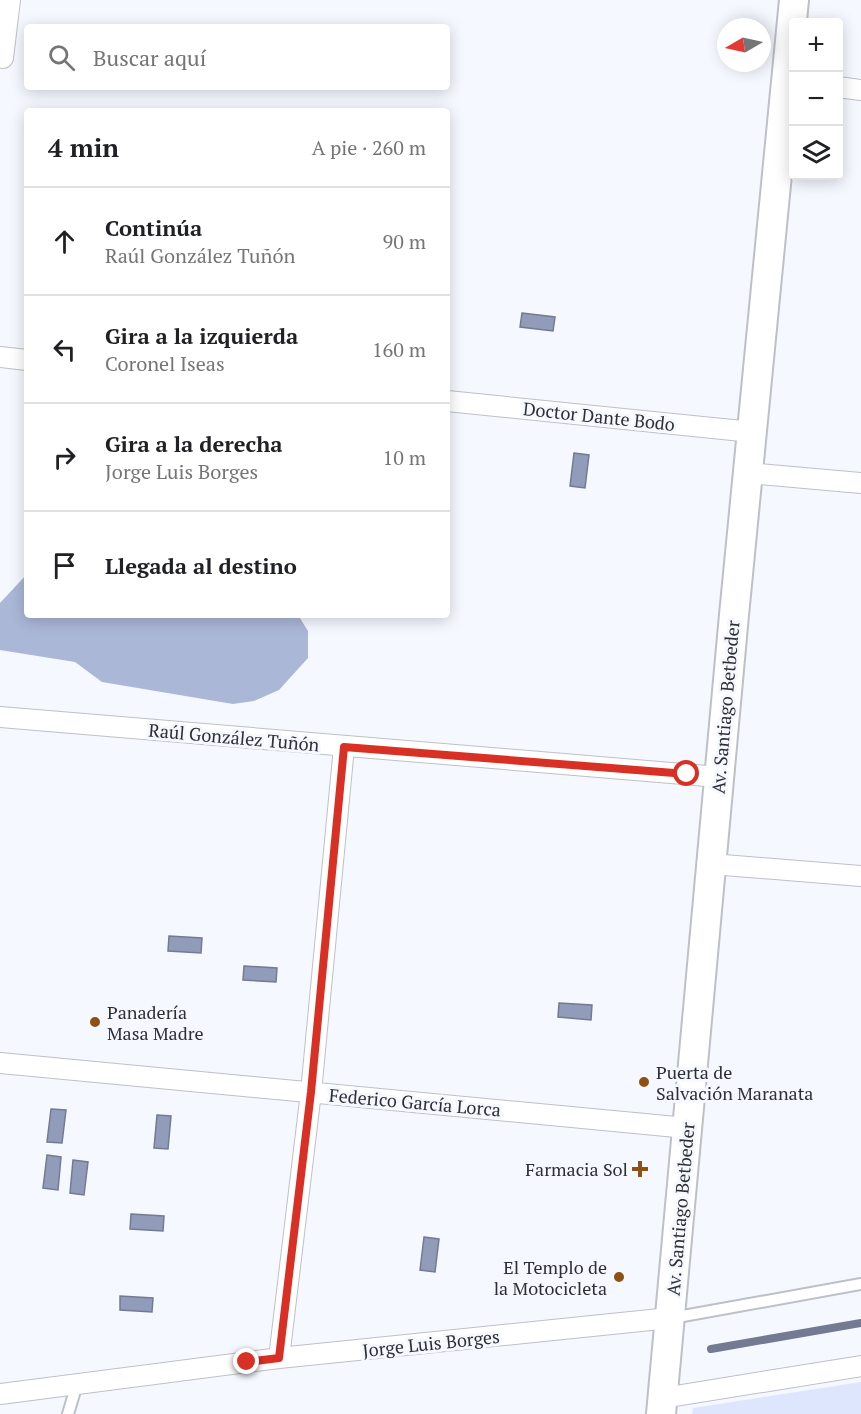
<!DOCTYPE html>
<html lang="es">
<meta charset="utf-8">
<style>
:root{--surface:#fff;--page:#f2f2f2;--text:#202124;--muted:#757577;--line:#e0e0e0}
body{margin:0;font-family:"PT Serif",serif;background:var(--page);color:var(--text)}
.controls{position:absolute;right:18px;top:18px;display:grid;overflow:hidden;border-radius:6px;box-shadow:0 3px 15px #0003}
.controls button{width:54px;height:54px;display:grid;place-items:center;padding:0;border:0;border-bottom:2px solid var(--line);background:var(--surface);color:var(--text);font:30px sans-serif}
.compass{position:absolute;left:717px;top:18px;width:54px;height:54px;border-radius:50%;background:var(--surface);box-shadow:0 3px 15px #0003;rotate:261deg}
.stop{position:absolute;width:18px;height:18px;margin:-14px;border:4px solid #d93025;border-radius:50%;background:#fff}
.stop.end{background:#d93025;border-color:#fff;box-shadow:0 2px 6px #0008}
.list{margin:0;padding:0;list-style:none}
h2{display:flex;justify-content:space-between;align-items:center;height:78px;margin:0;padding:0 24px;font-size:26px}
h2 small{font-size:20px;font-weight:400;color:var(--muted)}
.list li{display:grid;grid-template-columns:39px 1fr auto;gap:18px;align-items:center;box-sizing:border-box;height:108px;padding:0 24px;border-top:2px solid var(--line)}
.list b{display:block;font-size:22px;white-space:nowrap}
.list p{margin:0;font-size:20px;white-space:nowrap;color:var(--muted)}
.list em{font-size:20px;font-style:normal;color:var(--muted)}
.icon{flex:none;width:33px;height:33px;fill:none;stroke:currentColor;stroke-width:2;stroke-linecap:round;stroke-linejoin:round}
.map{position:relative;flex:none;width:861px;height:1414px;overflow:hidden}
.search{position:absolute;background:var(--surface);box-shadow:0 3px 15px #0003;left:24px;top:24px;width:426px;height:66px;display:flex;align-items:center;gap:15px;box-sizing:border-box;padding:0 21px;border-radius:6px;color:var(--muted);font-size:22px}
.panel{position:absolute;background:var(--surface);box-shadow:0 3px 15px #0003;left:24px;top:108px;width:426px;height:510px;border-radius:6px}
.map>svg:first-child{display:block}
</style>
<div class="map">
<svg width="861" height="1414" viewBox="0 0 861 1414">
<rect width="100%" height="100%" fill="#f6f8ff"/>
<!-- green -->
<path fill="#dee6fd" d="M861,1382v32h-169l1,-6z"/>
<!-- forest -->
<path fill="#abb7d7" d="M27,574v41h271l10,16v27l-29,32 -25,11 -21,3 -131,-22 -27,-20 -75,-12v-47z"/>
<!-- water -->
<path fill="#919cbb" stroke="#737b92" stroke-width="1.5" d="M522,313l33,4 -2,14 -33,-4z
M574,453l15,2 -4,33 -15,-2z
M169,936l33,2 -1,15 -33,-2z
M244,966l33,2 -1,14 -33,-2z
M559,1003l33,2 -1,15 -33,-3z
M51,1109l15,1 -4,33 -15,-1z
M157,1115l14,1 -3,33 -14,-1z
M47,1155l14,2 -3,33 -15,-2z
M73,1160l15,2 -4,33 -14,-2z
M131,1214l33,2 -1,15 -33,-2z
M424,1237l15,2 -4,33 -15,-2z
M120,1296l33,2 -1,14 -32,-2z"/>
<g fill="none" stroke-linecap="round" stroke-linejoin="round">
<!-- stream -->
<path stroke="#737b92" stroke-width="8" d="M711,1349l150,-26"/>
<!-- lane casing -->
<g stroke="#bdc0c7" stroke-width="14">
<path id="lane" d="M672,1318l189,-34
M68,1414l9,-30"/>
</g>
<!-- street casing -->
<g stroke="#bdc0c7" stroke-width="22">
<path id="street" d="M3,58l7,-58
M838,87l23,3
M0,357l27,3
M447,401l305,31
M748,473l113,10
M0,717l719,60
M711,864l150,12
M0,1063l687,65
M279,1358l32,-266 33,-345
M0,1394l279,-36 391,-40
M663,1398l198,-32"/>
</g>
<!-- secondary casing -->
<g stroke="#bdc0c7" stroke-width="32">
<path id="secondary" d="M661,1414l73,-799 60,-615"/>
</g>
<!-- lane -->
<use href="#lane" stroke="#fff" stroke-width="10"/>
<!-- street -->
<use href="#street" stroke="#fff" stroke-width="20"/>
<!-- secondary -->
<use href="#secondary" stroke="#fff" stroke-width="28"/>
</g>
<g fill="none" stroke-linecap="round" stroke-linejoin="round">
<!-- route -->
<path stroke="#d93025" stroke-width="8" d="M247,1362l32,-4 32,-266 33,-345 343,27"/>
</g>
<!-- markers -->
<g fill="#8e5113" stroke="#f6f8ff" stroke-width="2">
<circle cx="95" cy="1022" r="6"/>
<circle cx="644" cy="1082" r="6"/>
<path d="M637 1160h6v6h6v6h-6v6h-6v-6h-6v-6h6z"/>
<circle cx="619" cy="1277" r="6"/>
</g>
<g text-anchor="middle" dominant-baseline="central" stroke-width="6" stroke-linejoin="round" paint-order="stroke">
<!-- street labels -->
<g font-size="18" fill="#2e2f32" stroke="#f6f8ff">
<text transform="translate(599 416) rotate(6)">Doctor Dante Bodo</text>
<text transform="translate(725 707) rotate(-85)">Av. Santiago Betbeder</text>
<text transform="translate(234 737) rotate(5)">Raúl González Tuñón</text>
<text transform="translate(415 1102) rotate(5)">Federico García Lorca</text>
<text transform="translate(680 1209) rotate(-85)">Av. Santiago Betbeder</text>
<text transform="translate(431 1343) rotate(-6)">Jorge Luis Borges</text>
</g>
<!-- poi labels -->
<g font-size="18" fill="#2e2f32" stroke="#f6f8ff" text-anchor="start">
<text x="107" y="1012">Panadería<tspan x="107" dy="21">Masa Madre</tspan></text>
<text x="656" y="1072">Puerta de<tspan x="656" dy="21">Salvación Maranata</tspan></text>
<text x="628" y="1169" text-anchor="end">Farmacia Sol</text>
<text x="607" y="1267" text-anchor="end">El Templo de<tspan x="607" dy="21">la Motocicleta</tspan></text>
</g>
</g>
</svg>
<div class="controls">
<button>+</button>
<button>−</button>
<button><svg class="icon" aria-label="layers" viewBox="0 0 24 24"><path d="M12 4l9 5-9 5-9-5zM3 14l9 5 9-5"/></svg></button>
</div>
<svg class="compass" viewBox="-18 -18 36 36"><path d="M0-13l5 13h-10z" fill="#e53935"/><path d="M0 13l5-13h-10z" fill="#757577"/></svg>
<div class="stop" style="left:687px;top:774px"></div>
<div class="stop end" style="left:247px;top:1362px"></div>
<div class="search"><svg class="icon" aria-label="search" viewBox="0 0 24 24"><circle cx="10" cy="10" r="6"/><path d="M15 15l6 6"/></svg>Buscar aquí</div>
<section class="panel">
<h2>4 min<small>A pie · 260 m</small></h2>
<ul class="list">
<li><svg class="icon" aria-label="ahead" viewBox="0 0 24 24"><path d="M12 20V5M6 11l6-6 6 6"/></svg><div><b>Continúa</b><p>Raúl González Tuñón</p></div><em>90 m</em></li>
<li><svg class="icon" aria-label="left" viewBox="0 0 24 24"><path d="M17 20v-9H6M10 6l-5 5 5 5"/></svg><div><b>Gira a la izquierda</b><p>Coronel Iseas</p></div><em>160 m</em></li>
<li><svg class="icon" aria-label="right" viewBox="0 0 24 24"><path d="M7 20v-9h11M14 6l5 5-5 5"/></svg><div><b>Gira a la derecha</b><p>Jorge Luis Borges</p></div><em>10 m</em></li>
<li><svg class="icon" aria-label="arrive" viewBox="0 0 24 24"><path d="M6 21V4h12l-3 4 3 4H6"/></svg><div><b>Llegada al destino</b></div></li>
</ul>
</section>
</div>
